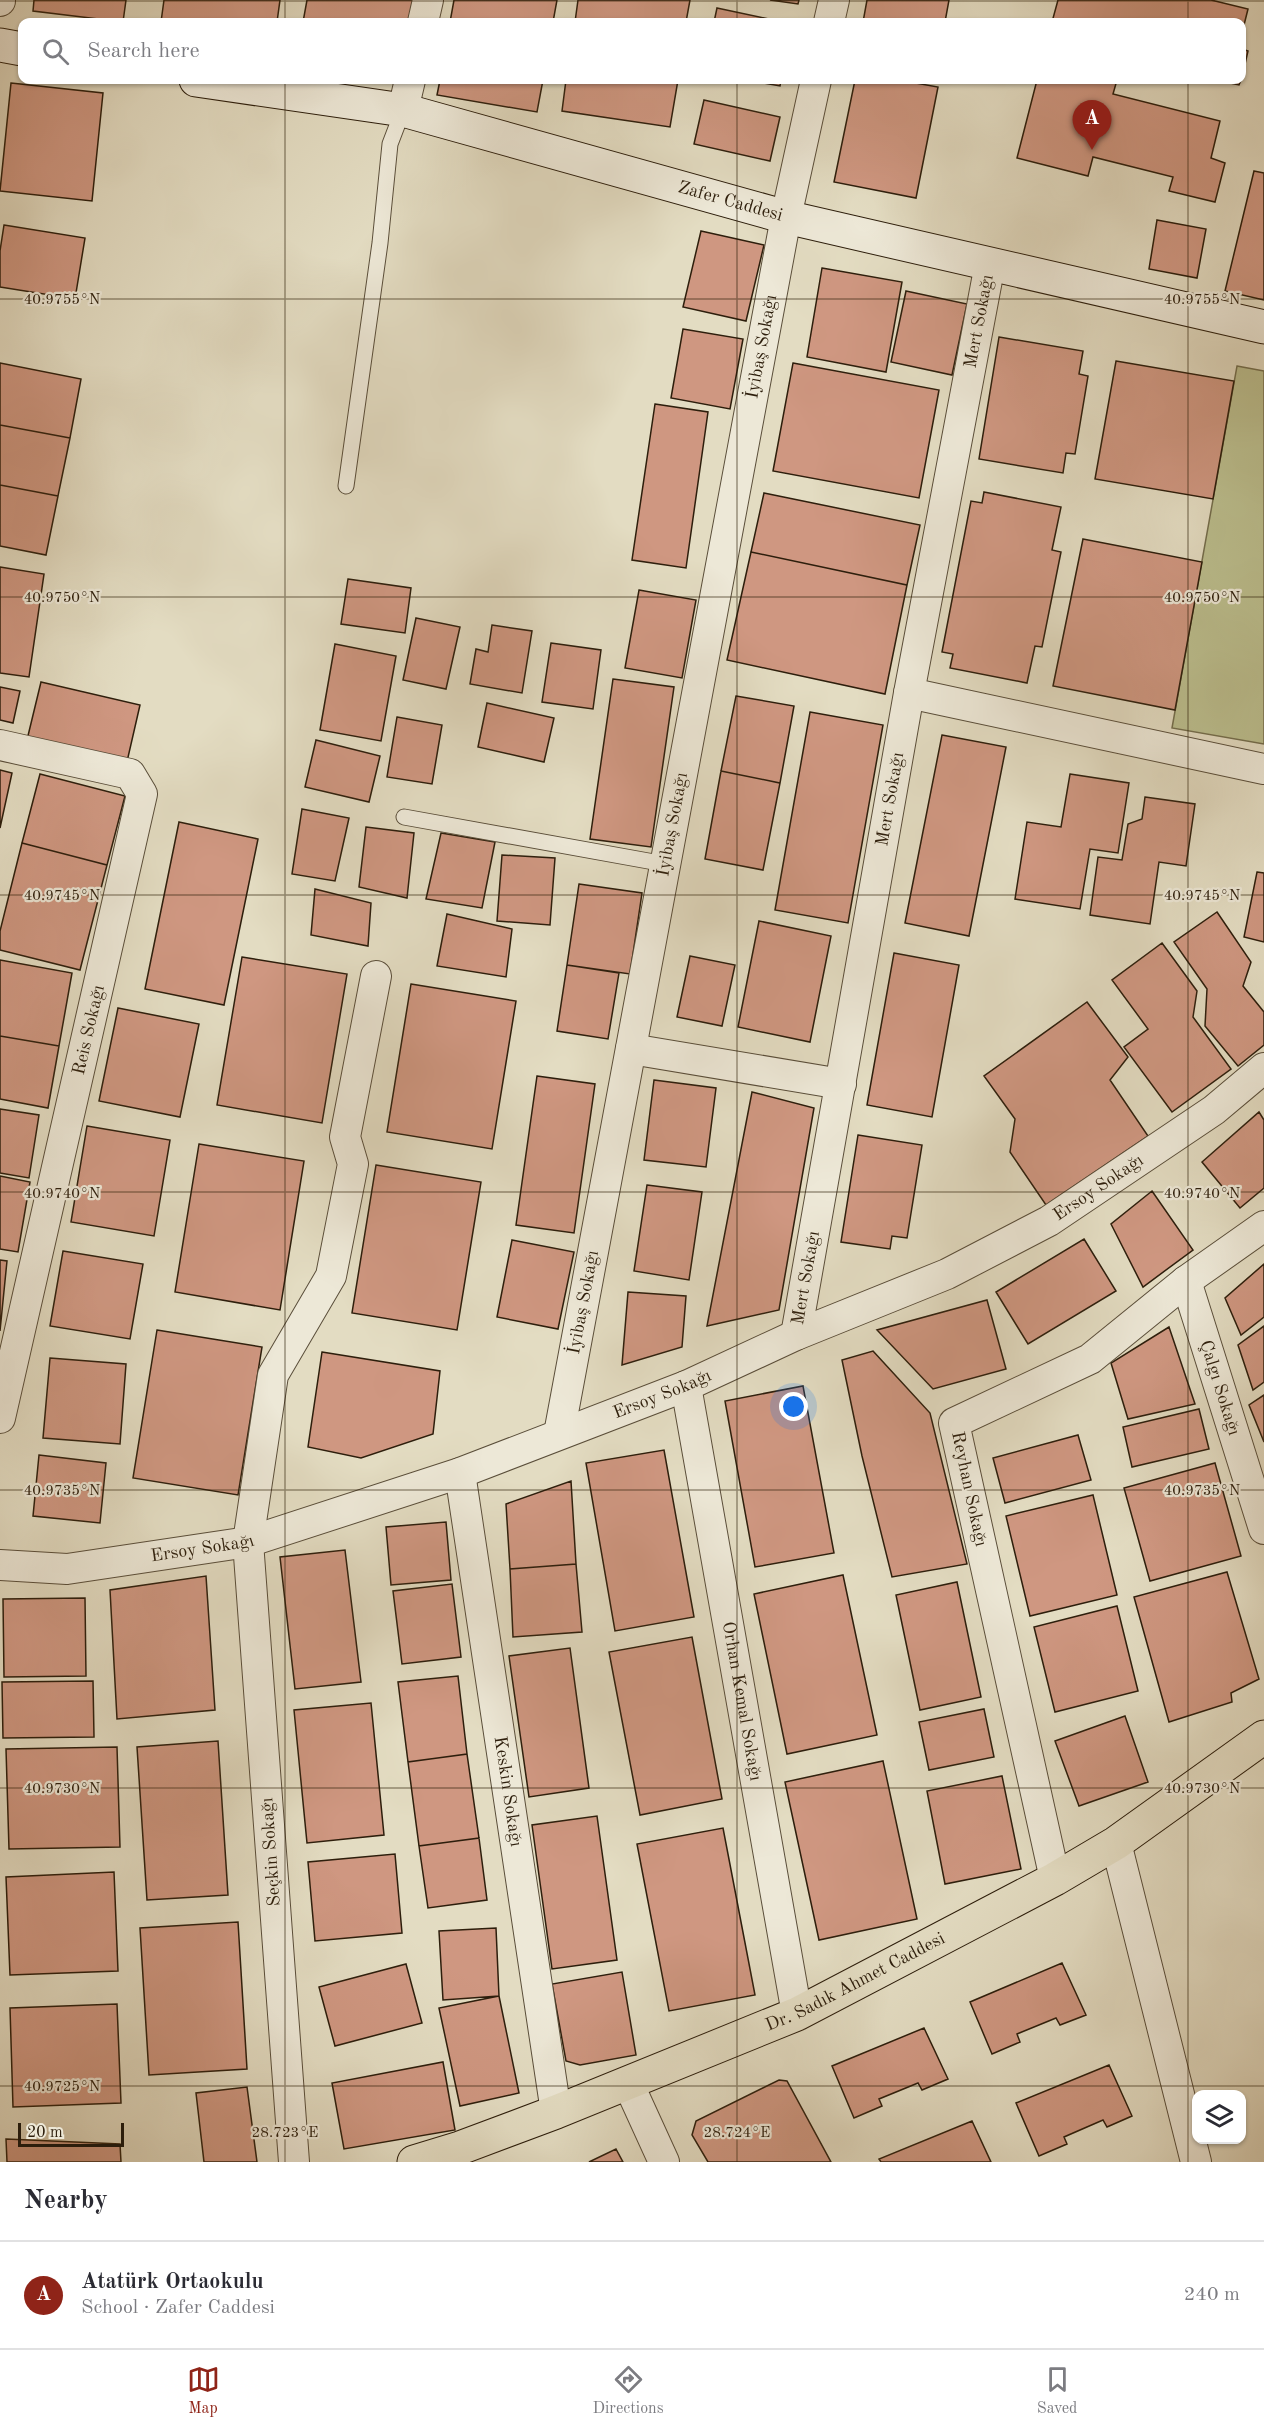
<!DOCTYPE html>
<meta charset="utf-8">
<style>
:root{--surface:#fff;--page:#f7f7f7;--text:#2b2b33;--muted:#7c7c81;--line:#e1e1e2;--accent:#8f2418}
body{margin:0;font-family:"Old Standard TT",serif;background:var(--page);color:var(--text)}
.controls{position:absolute;right:18px;bottom:18px;display:grid;overflow:hidden;border-radius:12px;box-shadow:0 2px 4px #0004}
.controls button{width:54px;height:54px;display:grid;place-items:center;padding:0;border:0;border-bottom:2px solid var(--line);background:var(--surface);color:var(--text);font:30px sans-serif}
.scale{position:absolute;left:18px;bottom:15px;width:106px;box-sizing:border-box;padding-left:6px;border:3px solid #2d1e0c;border-top:0;font-size:16px;line-height:21px;white-space:nowrap;color:#2d1e0c;-webkit-text-stroke:4px #ede8d7;paint-order:stroke}
.you{position:absolute;left:794px;top:1407px;width:21px;height:21px;margin:-15px;border:4px solid #fff;border-radius:50%;background:#1a73e8;box-shadow:0 0 0 9px #1a73e833}
.badge{display:grid;place-items:center;width:39px;height:39px;border-radius:50%;background:var(--accent);color:#fff;font-size:20px;font-weight:700}
.pin{position:absolute;translate:-50% -50px;filter:drop-shadow(0 2px 3px #0008)}
.pin::after{content:'';position:absolute;top:32px;width:21px;height:18px;background:inherit;clip-path:polygon(0 0,100% 0,50% 100%)}
.list{margin:0;padding:0;list-style:none}
h2{display:flex;justify-content:space-between;align-items:center;height:78px;margin:0;padding:0 24px;font-size:26px}
h2 small{font-size:20px;font-weight:400;color:var(--muted)}
.list li{display:grid;grid-template-columns:39px 1fr auto;gap:18px;align-items:center;box-sizing:border-box;height:108px;padding:0 24px;border-top:2px solid var(--line)}
.list b{display:block;font-size:22px;white-space:nowrap}
.list p{margin:0;font-size:20px;white-space:nowrap;color:var(--muted)}
.list em{font-size:20px;font-style:normal;color:var(--muted)}
.icon{flex:none;width:33px;height:33px;fill:none;stroke:currentColor;stroke-width:2;stroke-linecap:round;stroke-linejoin:round}
.map{position:relative;flex:none;width:1264px;height:2162px;overflow:hidden}
.search{position:absolute;background:var(--surface);box-shadow:0 2px 4px #0004;left:18px;right:18px;top:18px;height:66px;display:flex;align-items:center;gap:15px;box-sizing:border-box;padding:0 21px;border-radius:12px;color:var(--muted);font-size:22px}
.sheet{height:186px;background:var(--surface)}
nav{display:flex;justify-content:space-around;align-items:center;box-sizing:border-box;height:84px;border-top:2px solid var(--line);background:var(--surface);font-size:16px;color:var(--muted)}
nav a{display:grid;justify-items:center;gap:3px}
nav .on{color:var(--accent)}
.map>svg:first-child{display:block}
</style>
<div class="map">
<svg width="1264" height="2162" viewBox="0 0 1264 2162">
<rect width="100%" height="100%" fill="#e3dcc2"/>
<filter id="stains"><feTurbulence type="fractalNoise" baseFrequency=".00333" numOctaves="4"/><feColorMatrix values="0 0 0 0 .2 0 0 0 0 .09 0 0 0 0 .02 0 0 0 .5 -.17"/></filter>
<radialGradient id="worn" r=".72"><stop offset=".6" stop-color="#630" stop-opacity="0"/><stop offset="1" stop-color="#630" stop-opacity=".3"/></radialGradient>
<!-- green -->
<path fill="#bbbe8e" stroke="#746e4d" stroke-width="1.5" d="M1237,366l27,5v373l-92,-16z"/>
<!-- building -->
<path fill="#cf9781" stroke="#2d1e0c" stroke-width="1.5" d="M34,0h92l-3,22 -90,-11z
M164,0h116l-3,22h-116z
M307,0h109l-4,22h-109z
M454,0h103l-4,22h-103z
M578,0h112l-4,22h-111z
M770,0h29l-1,4z
M867,0h82l-4,22h-82z
M1058,0h153l37,9 -6,24v-11h-190z
M717,8l66,14h-69z
M1242,49l6,2 -6,26z
M440,80h103l-6,32 -100,-17z
M566,80h112l-8,47 -108,-16z
M747,80h34l-1,6z
M855,80h44l39,7 -22,111 -82,-16z
M1037,80h80l-4,14 107,27 -9,37 14,5 -10,39 -46,-11 4,-14 -80,-20 -5,19 -71,-18z
M1216,80h25l-2,5z
M11,83l92,10 -11,108 -92,-10z
M704,100l76,17 -10,44 -76,-17z
M1254,171l10,2v127l-39,-9z
M1157,220l49,9 -9,49 -48,-9z
M4,225l81,13 -10,61 -75,-12v-36z
M701,231l63,14 -18,76 -63,-14z
M822,268l80,14 -16,90 -79,-15z
M906,291l61,13 -15,71 -61,-13z
M683,329l60,10 -13,70 -59,-11z
M999,337l84,14 -4,23 9,2 -13,78 -9,-1 -3,20 -84,-14z
M1116,361l118,20 -21,118 -118,-20z
M0,363l81,16 -11,59 -70,-13z
M793,363l146,27 -20,108 -146,-27z
M655,404l53,8 -22,156 -54,-8z
M0,425l70,13 -12,58 -58,-11z
M0,485l58,11 -12,59 -46,-9z
M984,492l77,15 -9,43 9,2 -19,95 -7,-1 -8,37 -77,-15 3,-14 -11,-2 29,-151 11,2z
M764,493l156,32 -13,60 -156,-33z
M1083,539l119,23 -27,148 -122,-24z
M751,552l156,33 -22,109 -158,-34z
M0,567l44,7 -15,103 -29,-4z
M348,579l63,9 -6,45 -64,-9z
M639,590l57,10 -14,78 -57,-10z
M416,618l44,9 -14,62 -43,-9z
M492,625l40,6 -10,62 -52,-9 6,-35 12,3z
M551,643l50,7 -8,59 -51,-7z
M335,644l61,12 -15,85 -61,-11z
M613,679l61,8 -23,160 -61,-8z
M41,682l99,23 -14,61 -100,-22z
M0,687l20,4 -7,32 -13,-3z
M736,696l58,10 -14,77 -59,-12z
M487,703l67,15 -10,44 -66,-15z
M810,712l73,13 -35,198 -73,-13z
M397,717l45,8 -10,59 -45,-7z
M942,735l64,12 -37,189 -64,-13z
M316,740l64,16 -11,46 -64,-15z
M0,770l12,3 -12,55z
M721,771l59,12 -17,87 -58,-11z
M40,774l85,22 -18,69 -85,-22z
M1070,774l59,9 -11,70 -28,-4 -10,60 -65,-10 12,-77 34,5z
M1145,797l50,7 -9,62 -27,-4 -9,62 -60,-9 8,-58 24,3 6,-36 14,-5z
M302,809l47,9 -14,63 -43,-7z
M179,822l79,17 -34,166 -79,-16z
M366,827l48,6 -7,65 -48,-11z
M441,833l54,9 -13,66 -56,-9z
M22,843l85,22 -27,105 -80,-20v-19z
M502,855l53,3 -5,67 -53,-4z
M1257,872l7,1v69l-20,-5z
M579,884l63,9 -12,81 -63,-9z
M315,889l56,14 -3,43 -57,-11z
M1217,912l34,50 -8,24 21,26v33l-26,21 -33,-40 2,-37 -33,-47z
M447,914l65,15 -6,48 -69,-11z
M759,921l72,15 -21,106 -72,-15z
M1162,943l35,48 -4,26 38,52 -59,43 -48,-65 24,-18 -36,-49z
M894,953l65,12 -27,152 -65,-12z
M690,956l45,9 -13,61 -45,-9z
M242,957l105,17 -25,149 -105,-18z
M0,960l72,13 -13,73 -59,-10z
M567,965l52,8 -11,66 -51,-8z
M411,984l105,17 -24,148 -105,-17z
M1087,1002l41,55 -18,23 38,56 -102,69 -36,-53 5,-33 -31,-43z
M118,1008l81,16 -19,93 -81,-16z
M0,1036l59,10 -11,62 -48,-9z
M537,1076l58,8 -21,149 -58,-8z
M654,1080l62,8 -10,79 -62,-7z
M752,1092l62,16 -35,202 -72,16z
M0,1109l39,6 -10,63 -29,-5z
M1259,1112l5,8v68l-24,20 -38,-46z
M87,1126l83,14 -16,96 -83,-14z
M858,1135l64,10 -15,93 -15,-2 -2,13 -49,-7z
M199,1144l105,17 -24,149 -105,-18z
M376,1165l105,17 -24,148 -105,-17z
M0,1176l30,6 -12,70 -18,-3z
M647,1185l55,7 -13,88 -55,-9z
M1152,1191l41,59 -50,37 -32,-63z
M1084,1239l32,52 -88,53 -32,-52z
M512,1240l62,12 -16,77 -61,-12z
M63,1251l80,13 -13,75 -80,-13z
M0,1260l7,1 -7,70z
M1264,1264v53l-23,18 -16,-37z
M628,1292l58,4 -4,51 -60,18z
M987,1300l19,69 -73,20 -56,-59z
M1264,1326v56l-11,8 -15,-45z
M1169,1327l26,77 -67,15 -17,-56z
M157,1330l105,17 -24,148 -105,-17z
M873,1351l57,62 37,151 -75,13 -30,-121 -20,-96z
M322,1352l118,19 -7,63 -72,24 -53,-11z
M50,1358l76,6 -6,80 -77,-6z
M803,1386l31,167 -79,14 -30,-166z
M1264,1395v47l-15,-37z
M1199,1409l10,40 -77,18 -9,-40z
M1078,1435l13,45 -86,23 -12,-45z
M664,1450l30,167 -79,14 -29,-168z
M39,1455l67,8 -6,60 -67,-7z
M1215,1463l26,93 -91,25 -26,-93z
M571,1481l5,83 -66,5 -4,-65z
M1093,1495l24,100 -87,21 -24,-100z
M446,1522l5,58 -60,5 -5,-58z
M345,1550l16,132 -66,7 -15,-132z
M576,1564l6,68 -69,5 -3,-68z
M1227,1572l32,107 -28,14 1,9 -63,20 -35,-125z
M843,1575l34,160 -90,19 -33,-160z
M206,1576l9,134 -98,9 -7,-129z
M957,1582l24,115 -61,13 -24,-115z
M452,1584l9,73 -59,7 -9,-73z
M85,1598l1,78 -82,1 -1,-78z
M1117,1606l21,85 -83,21 -21,-85z
M692,1637l30,162 -82,16 -31,-163z
M570,1648l19,140 -60,9 -20,-141z
M458,1676l9,78 -59,8 -10,-80z
M93,1681l1,56 -91,1 -1,-56z
M371,1703l13,132 -77,8 -13,-133z
M984,1709l10,48 -65,13 -10,-48z
M1125,1716l23,66 -69,24 -24,-65z
M218,1741l10,154 -81,5 -10,-153z
M117,1747l3,100 -111,2 -3,-100z
M467,1754l12,84 -60,8 -11,-84z
M883,1761l34,158 -98,21 -34,-158z
M1002,1776l19,93 -76,15 -18,-93z
M597,1816l20,144 -65,9 -20,-144z
M723,1828l32,167 -86,16 -32,-167z
M479,1838l8,62 -59,8 -9,-62z
M395,1854l7,79 -87,8 -7,-79z
M114,1872l4,99 -108,4 -4,-98z
M238,1922l9,147 -98,6 -9,-147z
M496,1928l3,68 -56,4 -4,-69z
M1062,1963l24,52 -26,10 -4,-7 -39,16 3,8 -28,12 -22,-52z
M406,1964l16,59 -87,23 -16,-59z
M622,1972l14,83 -56,10 -14,-4 -14,-77z
M499,1996l20,97 -59,13 -21,-98z
M117,2004l4,99 -108,4 -3,-99z
M924,2028l24,51 -26,11 -4,-7 -39,16 3,7 -28,12 -22,-52z
M443,2062l12,68 -111,19 -12,-66z
M1109,2065l23,51 -25,11 -4,-7 -39,17 3,7 -28,12 -23,-53z
M779,2080l8,1 44,81h-123l-16,-27 4,-14z
M247,2087l10,75h-53l-8,-69z
M972,2121l19,41h-110l-2,-3z
M6,2139l114,5 1,18h-114z
M616,2149l7,13h-34z"/>
<g fill="none" stroke-linecap="round" stroke-linejoin="round">
<!-- lane casing -->
<g stroke="#5a4e3a" stroke-width="17">
<path id="lane" d="M346,486l34,-243 10,-99 13,-34
M404,817l261,47"/>
</g>
<!-- street casing -->
<g stroke="#5a4e3a" stroke-width="32">
<g id="street">
<path d="M0,1v-1"/>
<path d="M423,22l5,-22"/>
<path d="M829,22l5,-22"/>
<path d="M403,110l7,-30"/>
<path d="M909,693l355,76"/>
<path d="M0,745l130,29 12,20 -142,624"/>
<path d="M631,1049l210,35"/>
<path id="s1" d="M1186,1281l78,248"/>
<path id="s2" d="M796,1335l113,-642 81,-429"/>
<path id="s3" d="M686,1386l111,628"/>
<path id="s4" d="M559,1434l227,-1217 30,-137"/>
<path id="s5" d="M460,1473l96,639"/>
<path id="s6" d="M0,1565l67,4 181,-27 212,-69 226,-87 110,-51 151,-61 102,-53 165,-111 50,-42"/>
<path d="M1116,1843l80,319"/>
<path d="M1055,1879l-101,-456 136,-64 96,-78 78,-55"/>
<path d="M628,2083l36,79"/>
<path d="M294,2162l-46,-620 25,-167 58,-99 22,-112 -8,-27 31,-161"/>
</g>
</g>
<!-- secondary casing -->
<g stroke="#2d1e0c" stroke-width="35">
<g id="secondary">
<path d="M0,45l22,4"/>
<path id="s7" d="M196,80l207,30 383,107 478,110"/>
</g>
</g>
<!-- primary casing -->
<g stroke="#2d1e0c" stroke-width="35">
<g id="primary">
<path id="s8" d="M414,2162l46,-14 96,-36 241,-98 258,-135 61,-36 148,-106"/>
</g>
</g>
<!-- lane -->
<use href="#lane" stroke="#ede8d7" stroke-width="15"/>
<!-- street -->
<use href="#street" stroke="#ede8d7" stroke-width="30"/>
<!-- secondary -->
<use href="#secondary" stroke="#ede8d7" stroke-width="33"/>
<!-- primary -->
<use href="#primary" stroke="#e3dcc2" stroke-width="33"/>
</g>
<!-- ticks -->
<path fill="none" stroke="#2d1e0c" stroke-width="1.5" stroke-opacity="0.45" d="M285,0v22M737,0v22M1188,0v22M0,1h1264M285,80v2082M737,80v2082M1188,80v2082M0,299h1264M0,597h1264M0,895h1264M0,1192h1264M0,1490h1264M0,1788h1264M0,2086h1264"/>
<g text-anchor="middle" dominant-baseline="central" stroke-width="4.5" stroke-linejoin="round" paint-order="stroke">
<!-- street labels -->
<g font-size="18" fill="#2d1e0c" stroke="#ede8d7">
<text stroke="none"><textPath href="#s7" startOffset="549">Zafer Caddesi</textPath></text>
<text stroke="none"><textPath href="#s2" startOffset="1030">Mert Sokağı</textPath></text>
<text stroke="none"><textPath href="#s4" startOffset="1106">İyibaş Sokağı</textPath></text>
<text stroke="none"><textPath href="#s2" startOffset="544">Mert Sokağı</textPath></text>
<text stroke="none"><textPath href="#s4" startOffset="620">İyibaş Sokağı</textPath></text>
<text transform="translate(89 1030) rotate(-77)">Reis Sokağı</text>
<text stroke="none"><textPath href="#s6" startOffset="1174">Ersoy Sokağı</textPath></text>
<text stroke="none"><textPath href="#s2" startOffset="58">Mert Sokağı</textPath></text>
<text stroke="none"><textPath href="#s4" startOffset="134">İyibaş Sokağı</textPath></text>
<text stroke="none"><textPath href="#s1" startOffset="112">Çalgı Sokağı</textPath></text>
<text stroke="none"><textPath href="#s6" startOffset="690">Ersoy Sokağı</textPath></text>
<text transform="translate(969 1489) rotate(78)">Reyhan Sokağı</text>
<text stroke="none"><textPath href="#s6" startOffset="204">Ersoy Sokağı</textPath></text>
<text stroke="none"><textPath href="#s3" startOffset="320">Orhan Kemal Sokağı</textPath></text>
<text stroke="none"><textPath href="#s5" startOffset="322">Keskin Sokağı</textPath></text>
<text transform="translate(271 1852) rotate(-94)">Seçkin Sokağı</text>
<text stroke="none"><textPath href="#s8" startOffset="477">Dr. Sadık Ahmet Caddesi</textPath></text>
</g>
</g>
<g font-size="15" text-anchor="middle" fill="#2d1e0c" stroke="#ede8d7" stroke-width="4.5" stroke-linejoin="round" paint-order="stroke">
<text x="62" y="304">40.9755°N</text>
<text x="1202" y="304">40.9755°N</text>
<text x="62" y="602">40.9750°N</text>
<text x="1202" y="602">40.9750°N</text>
<text x="62" y="900">40.9745°N</text>
<text x="1202" y="900">40.9745°N</text>
<text x="62" y="1198">40.9740°N</text>
<text x="1202" y="1198">40.9740°N</text>
<text x="62" y="1495">40.9735°N</text>
<text x="1202" y="1495">40.9735°N</text>
<text x="62" y="1793">40.9730°N</text>
<text x="1202" y="1793">40.9730°N</text>
<text x="62" y="2091">40.9725°N</text>
<text x="285" y="2137">28.723°E</text>
<text x="737" y="2137">28.724°E</text>
</g>
<rect width="100%" height="100%" filter="url(#stains)"/>
<rect width="100%" height="100%" fill="url(#worn)"/>
</svg>
<div class="controls">
<button><svg class="icon" aria-label="layers" viewBox="0 0 24 24"><path d="M12 4l9 5-9 5-9-5zM3 14l9 5 9-5"/></svg></button>
</div>
<div class="scale">20 m</div>
<div class="you"></div>
<div class="pin badge" style="left:1092px;top:150px">A</div>
<div class="search"><svg class="icon" aria-label="search" viewBox="0 0 24 24"><circle cx="10" cy="10" r="6"/><path d="M15 15l6 6"/></svg>Search here</div>
</div>
<section class="sheet">
<h2>Nearby<small></small></h2>
<ul class="list">
<li><span class="badge">A</span><div><b>Atatürk Ortaokulu</b><p>School · Zafer Caddesi</p></div><em>240 m</em></li>
</ul>
</section>
<nav>
<a class="on"><svg class="icon" aria-label="map" viewBox="0 0 24 24"><path d="M3 6l6-2 6 2 6-2v14l-6 2-6-2-6 2zM9 4v14M15 6v14"/></svg>Map</a>
<a><svg class="icon" aria-label="directions" viewBox="0 0 24 24"><path d="M12 3l9 9-9 9-9-9zM9 14v-3h6M13 9l2 2-2 2"/></svg>Directions</a>
<a><svg class="icon" aria-label="saved" viewBox="0 0 24 24"><path d="M7 4h10v16l-5-4-5 4z"/></svg>Saved</a>
</nav>
